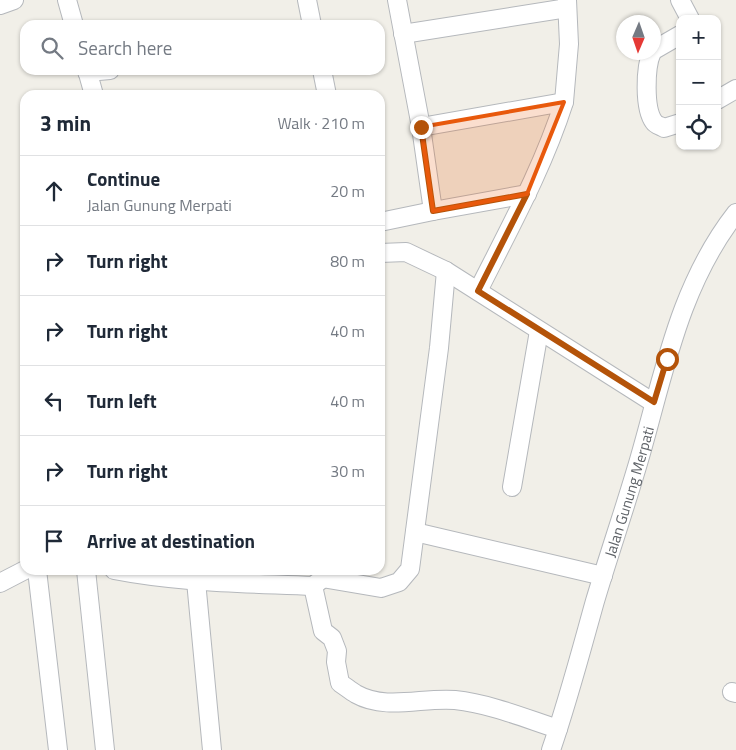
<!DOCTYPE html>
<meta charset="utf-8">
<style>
:root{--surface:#fff;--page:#f2f2f3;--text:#1f2937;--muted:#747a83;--line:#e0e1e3}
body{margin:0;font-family:"Titillium Web",sans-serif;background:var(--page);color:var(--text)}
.controls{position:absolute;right:15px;top:15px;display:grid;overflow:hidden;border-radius:10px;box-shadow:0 1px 4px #0004}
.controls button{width:45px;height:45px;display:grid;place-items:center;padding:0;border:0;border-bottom:1px solid var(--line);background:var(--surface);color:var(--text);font:25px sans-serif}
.compass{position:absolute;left:616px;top:15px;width:45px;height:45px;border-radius:50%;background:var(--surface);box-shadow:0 1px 4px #0004;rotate:182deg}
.stop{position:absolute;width:15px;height:15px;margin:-11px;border:4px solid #b45309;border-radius:50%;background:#fff}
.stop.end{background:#b45309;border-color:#fff;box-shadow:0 1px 5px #0008}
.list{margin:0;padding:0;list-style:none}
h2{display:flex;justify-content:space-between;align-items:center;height:65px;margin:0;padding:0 20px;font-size:21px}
h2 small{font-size:16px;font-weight:400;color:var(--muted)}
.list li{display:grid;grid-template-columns:32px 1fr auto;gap:15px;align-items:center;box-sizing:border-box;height:70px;padding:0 20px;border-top:1px solid var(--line)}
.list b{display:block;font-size:19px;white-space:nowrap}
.list p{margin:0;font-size:16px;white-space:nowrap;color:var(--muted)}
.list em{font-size:16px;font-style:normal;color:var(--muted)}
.icon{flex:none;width:28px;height:28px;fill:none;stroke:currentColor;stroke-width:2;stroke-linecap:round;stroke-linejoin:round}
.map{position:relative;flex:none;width:736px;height:750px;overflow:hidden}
.search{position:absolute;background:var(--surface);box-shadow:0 1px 4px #0004;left:20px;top:20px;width:365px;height:55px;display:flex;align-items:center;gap:12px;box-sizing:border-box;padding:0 18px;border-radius:15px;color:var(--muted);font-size:19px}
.panel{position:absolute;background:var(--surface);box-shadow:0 1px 4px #0004;left:20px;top:90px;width:365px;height:485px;border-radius:15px}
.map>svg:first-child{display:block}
</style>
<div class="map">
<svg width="736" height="750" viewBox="0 0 736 750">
<rect width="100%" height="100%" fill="#f1efe8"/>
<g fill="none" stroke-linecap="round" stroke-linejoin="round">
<!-- minor casing -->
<g stroke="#b5b8bc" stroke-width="20">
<g id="minor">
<path d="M67,0l7,25"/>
<path d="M307,0l5,25"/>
<path d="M397,0l24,127 12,84 94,-17"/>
<path d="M680,0l10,19"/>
<path d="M0,5l14,-5"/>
<path d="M403,34l164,-26"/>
<path d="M654,50l26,-15"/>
<path d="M652,52c-7,15 -8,57 2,70 2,3 7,4 10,6l16,-5"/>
<path d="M87,70l7,25"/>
<path d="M322,70l5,25"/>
<path d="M87,72l23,-2"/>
<path d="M717,100l19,-11"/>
<path d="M564,102l5,-58 -2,-44"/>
<path d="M421,127l143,-25c-21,66 -55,127 -86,189"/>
<path d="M380,222l53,-11"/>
<path d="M380,253l26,-1 40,19 208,132"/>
<path d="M512,487l27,-156"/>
<path d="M415,532l188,44"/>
<path d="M37,570l21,180"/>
<path d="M86,570l19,180"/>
<path d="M114,570c66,13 133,13 199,16l9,-7"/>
<path d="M322,578l59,10 18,-6 11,-13 29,-221 7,-77"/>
<path d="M196,581l16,169"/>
<path d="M0,583l25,-13"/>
<path d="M313,586l10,45 9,7 5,13 -1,11 4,21c6,4 11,8 16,11 30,17 67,3 99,6 36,4 69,18 103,29"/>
<path d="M732,692l4,1"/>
<path id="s1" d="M551,750c17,-49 30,-99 44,-149 14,-47 30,-93 44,-141 25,-86 40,-174 97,-247"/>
</g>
</g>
<!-- minor -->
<use href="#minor" stroke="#fff" stroke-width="18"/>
</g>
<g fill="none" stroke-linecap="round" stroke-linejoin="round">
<!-- route -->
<path stroke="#b45309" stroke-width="6" d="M421,127l12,84 94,-17 -49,97 176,111 13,-43"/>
</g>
<!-- marked area -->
<path fill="#e8590c" fill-opacity="0.2" stroke="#e8590c" stroke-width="4" stroke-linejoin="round" d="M564,102l-37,92 -94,17 -12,-84z"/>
<g text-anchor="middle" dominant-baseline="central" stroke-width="5" stroke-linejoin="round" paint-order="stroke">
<!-- street labels -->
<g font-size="15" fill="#5f6368" stroke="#fff">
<text stroke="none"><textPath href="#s1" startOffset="270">Jalan Gunung Merpati</textPath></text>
</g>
</g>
</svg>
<div class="controls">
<button>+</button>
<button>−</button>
<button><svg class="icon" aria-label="locate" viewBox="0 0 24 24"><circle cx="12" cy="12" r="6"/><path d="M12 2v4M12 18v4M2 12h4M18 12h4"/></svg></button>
</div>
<svg class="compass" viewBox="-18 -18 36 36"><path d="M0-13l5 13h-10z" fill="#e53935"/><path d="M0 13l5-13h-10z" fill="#747a83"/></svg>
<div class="stop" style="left:667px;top:359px"></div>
<div class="stop end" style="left:421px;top:127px"></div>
<div class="search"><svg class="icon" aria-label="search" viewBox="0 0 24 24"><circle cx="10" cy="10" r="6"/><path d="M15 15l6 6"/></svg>Search here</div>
<section class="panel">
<h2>3 min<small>Walk · 210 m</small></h2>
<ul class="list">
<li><svg class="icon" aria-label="ahead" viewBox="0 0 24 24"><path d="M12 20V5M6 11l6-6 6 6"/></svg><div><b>Continue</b><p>Jalan Gunung Merpati</p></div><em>20 m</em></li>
<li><svg class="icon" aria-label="right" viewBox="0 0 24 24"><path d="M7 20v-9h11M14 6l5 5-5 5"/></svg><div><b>Turn right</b></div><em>80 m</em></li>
<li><svg class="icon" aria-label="right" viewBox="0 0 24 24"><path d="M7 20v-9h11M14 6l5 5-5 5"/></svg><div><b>Turn right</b></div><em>40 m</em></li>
<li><svg class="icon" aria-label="left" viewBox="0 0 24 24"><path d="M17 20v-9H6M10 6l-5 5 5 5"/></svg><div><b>Turn left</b></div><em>40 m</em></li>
<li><svg class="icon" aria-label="right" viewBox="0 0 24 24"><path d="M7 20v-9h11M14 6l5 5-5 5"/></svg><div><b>Turn right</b></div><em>30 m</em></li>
<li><svg class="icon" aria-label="arrive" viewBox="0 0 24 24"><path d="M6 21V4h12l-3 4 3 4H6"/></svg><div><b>Arrive at destination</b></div></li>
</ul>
</section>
</div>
